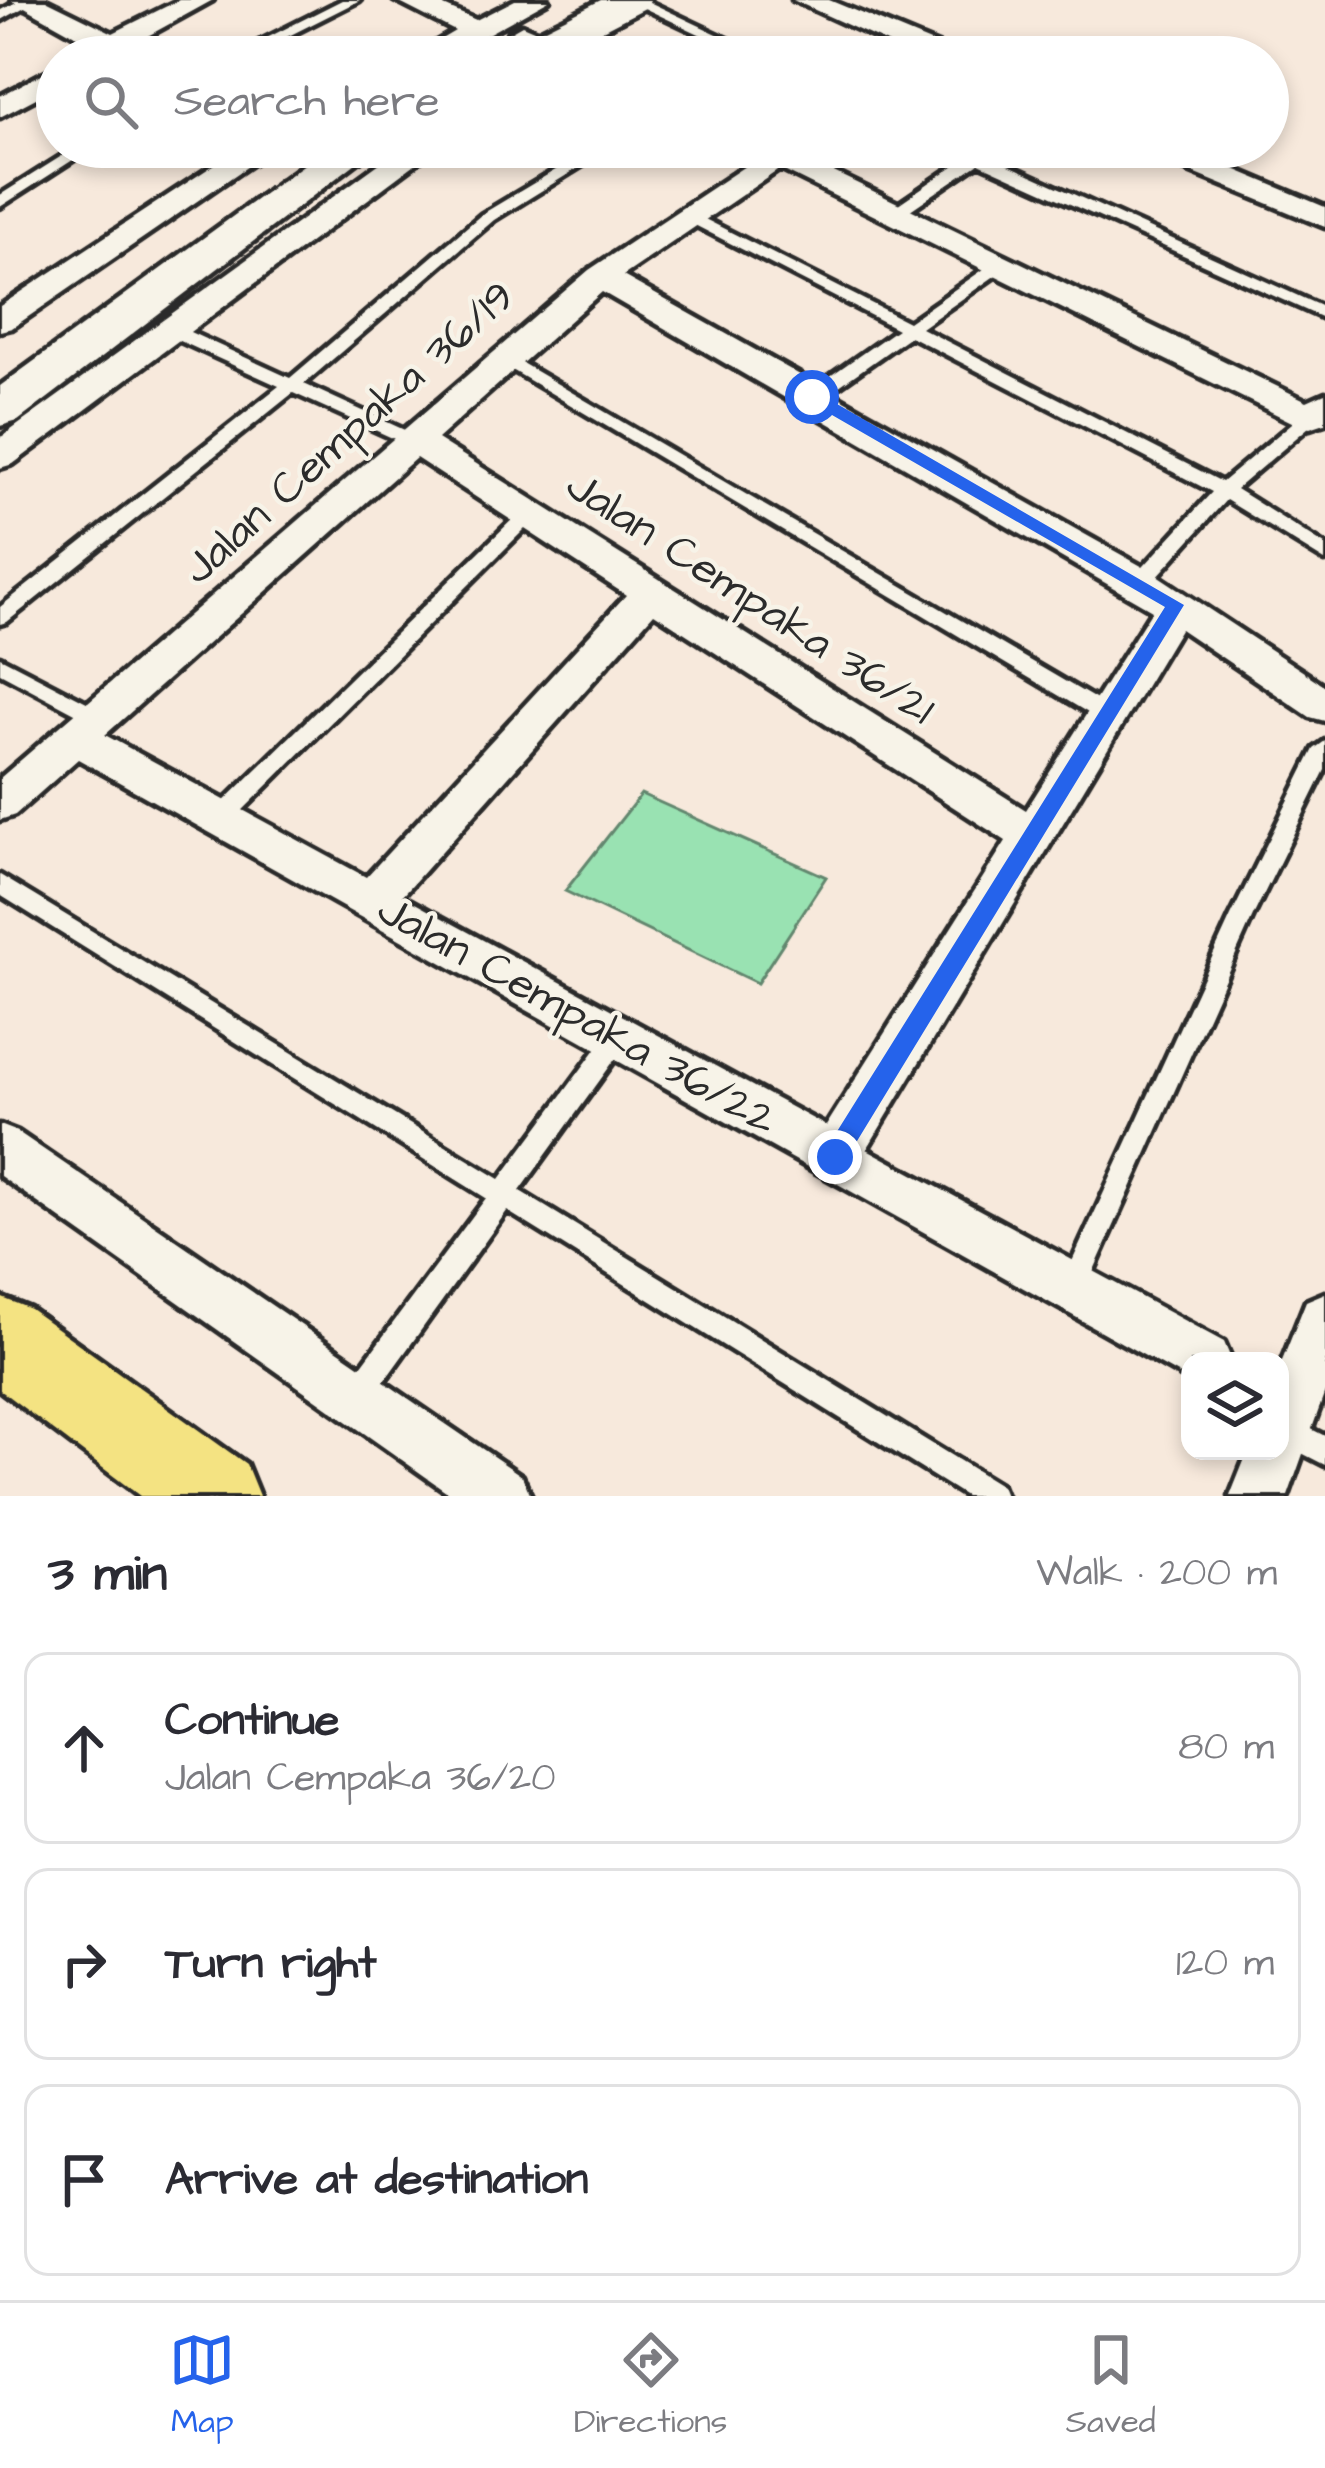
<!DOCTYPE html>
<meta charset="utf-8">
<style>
:root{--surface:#fff;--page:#f2f2f3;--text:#2b2b33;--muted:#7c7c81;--line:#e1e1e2;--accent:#2563eb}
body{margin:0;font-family:"Architects Daughter",sans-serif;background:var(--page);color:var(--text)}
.controls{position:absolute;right:36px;bottom:36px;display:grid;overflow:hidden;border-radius:24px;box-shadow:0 6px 18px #0003}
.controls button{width:108px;height:108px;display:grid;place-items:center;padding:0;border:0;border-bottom:3px solid var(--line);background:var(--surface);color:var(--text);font:60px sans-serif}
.stop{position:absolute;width:36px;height:36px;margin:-27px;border:9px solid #2563eb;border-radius:50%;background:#fff}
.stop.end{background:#2563eb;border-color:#fff;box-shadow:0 3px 12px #0008}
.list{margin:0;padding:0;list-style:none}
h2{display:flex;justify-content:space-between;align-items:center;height:156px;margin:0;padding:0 48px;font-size:51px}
h2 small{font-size:39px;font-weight:400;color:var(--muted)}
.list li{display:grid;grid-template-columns:78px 1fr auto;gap:36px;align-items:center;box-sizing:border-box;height:192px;margin:0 24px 24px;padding:0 24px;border:3px solid var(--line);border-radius:24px}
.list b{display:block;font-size:45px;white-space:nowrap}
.list p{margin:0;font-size:39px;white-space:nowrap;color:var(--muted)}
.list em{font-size:39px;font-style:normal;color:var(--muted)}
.icon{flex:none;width:66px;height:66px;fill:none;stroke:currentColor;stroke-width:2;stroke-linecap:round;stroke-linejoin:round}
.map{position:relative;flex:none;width:1325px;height:1496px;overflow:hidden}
.search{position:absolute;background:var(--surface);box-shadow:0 6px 18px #0003;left:36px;right:36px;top:36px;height:132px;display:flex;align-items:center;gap:30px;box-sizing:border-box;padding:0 42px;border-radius:66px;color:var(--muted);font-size:45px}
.sheet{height:804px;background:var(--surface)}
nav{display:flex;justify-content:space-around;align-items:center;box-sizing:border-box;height:168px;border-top:3px solid var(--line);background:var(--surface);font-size:33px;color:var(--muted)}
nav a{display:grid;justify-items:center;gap:6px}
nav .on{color:var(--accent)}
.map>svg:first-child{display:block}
</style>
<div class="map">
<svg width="1325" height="1496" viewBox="0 0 1325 1496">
<rect width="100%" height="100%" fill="#f7e9dc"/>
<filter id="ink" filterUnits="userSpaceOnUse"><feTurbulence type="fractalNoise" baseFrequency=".00833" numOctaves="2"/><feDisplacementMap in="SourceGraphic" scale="24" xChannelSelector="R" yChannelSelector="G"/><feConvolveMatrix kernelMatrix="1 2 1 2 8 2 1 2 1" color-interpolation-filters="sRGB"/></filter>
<g filter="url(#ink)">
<!-- green -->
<path fill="#99e2b2" stroke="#62866e" stroke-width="3" d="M641,794l185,83 -69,106 -192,-92z"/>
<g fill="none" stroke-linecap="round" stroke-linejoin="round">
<!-- lane casing -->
<g stroke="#2b2b2b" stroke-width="9">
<path id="lane" d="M20,0h17l-37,21v-10z
M342,0h18l-113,57h-18z
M627,0h18l121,57h-18z
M76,147h17l-93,60v-12z
M594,147h18l-118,73 -190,164 118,54v8h-12l-117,-53 -286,229 -7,2v-17l279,-221 -112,-51v-8h12l111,51 192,-164z
M950,147l38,3 1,6 336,152v11l-346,-156 -79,54h-12v-6l79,-54z
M687,210l221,112 86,-60h12v6l-85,60 301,154 82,-69h12v8l-80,68 89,56v16l-99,-61 -79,88h-14l-3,-5 3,-5 79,-86 -302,-156 -92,65h-12v-8l91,-64 -216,-111 -2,-3z
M503,352l611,358 3,5 -3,5h-14l-603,-359 -3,-4z
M529,508l7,2 2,4 -2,4 -307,306h-16l-3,-6 3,-6 309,-302z
M0,657l106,55 3,5 -3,5h-14l-92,-49z
M1325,741v29l-72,146 -171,381 -9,4 -9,-4 -4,-9 4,-9 167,-363 83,-167z
M0,875l500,304 110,-149 8,-3 8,3 4,7 -4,7 -106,147 481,295 4,10h-40l-458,-285 -140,194 -10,4 -10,-4 -4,-10 4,-10 139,-187 -486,-303z
M1284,1415l41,21v29l-45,-23v-25z"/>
</g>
<!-- street casing -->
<g stroke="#2b2b2b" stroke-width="9">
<path id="street" d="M12,0h34l67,33 66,-33h34l-78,43 19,14h-71l-3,-4 11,-9z
M394,0h36l46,20 39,-20h34l-103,57h-35l44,-26z
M793,0h36l123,51 4,6h-38z
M522,25l61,26 4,6c-29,0 -57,-2 -79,-24z
M57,66v21l-57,30v-21z
M241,147h35l-264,181 -12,3v-25z
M402,147h36l-425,317 -13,4v-30z
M743,147h39l525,254 18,-8v30l-15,5 -12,-3 -518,-256 -157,107 531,297 171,113v35l-15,-4 -130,-88 -313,520 357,193 8,19h-42v20l-1112,-622 -63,56 -15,5v-42l589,-508 168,-112zM602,292l550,318 -126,200 -589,-371zM416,458l210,137 -260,282 -261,-142zM654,613l352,228 -180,285 -424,-230z
M1141,147h41l143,60v20l-180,-74z
M0,1125l18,7 504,344 9,20h-78l-453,-320z
M1325,1293v99l-37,104h-58l18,-45h32v-85l26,-65z"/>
</g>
<!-- secondary casing -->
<g stroke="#2b2b2b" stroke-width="9">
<path id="secondary" d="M601,0h49l-5,8 -95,49h-51l6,-9z
M328,147h49l-359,274 -18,5v-40z"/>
</g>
<!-- primary casing -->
<g stroke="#2b2b2b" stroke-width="9">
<path id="primary" d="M0,1297l30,12 216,155 13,32h-119l-140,-106z"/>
</g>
<!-- lane -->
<use href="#lane" fill="#f7f3e8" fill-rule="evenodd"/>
<!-- street -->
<use href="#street" fill="#f7f3e8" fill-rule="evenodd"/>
<!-- secondary -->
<use href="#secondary" fill="#f7f3e8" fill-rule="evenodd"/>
<!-- primary -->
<use href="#primary" fill="#f4e382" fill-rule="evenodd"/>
</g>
</g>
<!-- route -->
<path fill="#2563eb" d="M806,393h12l366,212 -341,559 -8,3 -12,-10 3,-8 339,-542 -359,-207z"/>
<g text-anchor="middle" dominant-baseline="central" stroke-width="9" stroke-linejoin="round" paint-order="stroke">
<!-- street labels -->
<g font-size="45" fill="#2b2b2b" stroke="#f7f3e8">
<text transform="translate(349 433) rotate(-42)">Jalan Cempaka 36/19</text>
<text transform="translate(750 598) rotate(33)">Jalan Cempaka 36/21</text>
<text transform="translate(577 1015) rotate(29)">Jalan Cempaka 36/22</text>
</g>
</g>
</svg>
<div class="controls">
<button><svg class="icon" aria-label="layers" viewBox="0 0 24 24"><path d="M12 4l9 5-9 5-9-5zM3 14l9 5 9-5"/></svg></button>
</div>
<div class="stop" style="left:812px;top:397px"></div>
<div class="stop end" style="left:835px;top:1157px"></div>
<div class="search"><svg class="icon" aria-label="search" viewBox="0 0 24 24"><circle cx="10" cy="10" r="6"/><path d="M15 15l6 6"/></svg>Search here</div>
</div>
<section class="sheet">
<h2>3 min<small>Walk · 200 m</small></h2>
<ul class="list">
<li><svg class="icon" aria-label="ahead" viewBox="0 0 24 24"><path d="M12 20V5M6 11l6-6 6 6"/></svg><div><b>Continue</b><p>Jalan Cempaka 36/20</p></div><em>80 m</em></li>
<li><svg class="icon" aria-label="right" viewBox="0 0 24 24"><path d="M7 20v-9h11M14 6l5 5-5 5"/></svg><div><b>Turn right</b></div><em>120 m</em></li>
<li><svg class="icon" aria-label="arrive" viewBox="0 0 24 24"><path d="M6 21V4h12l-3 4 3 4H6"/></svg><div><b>Arrive at destination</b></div></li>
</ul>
</section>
<nav>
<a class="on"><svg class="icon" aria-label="map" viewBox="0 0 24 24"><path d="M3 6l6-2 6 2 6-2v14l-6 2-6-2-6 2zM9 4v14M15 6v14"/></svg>Map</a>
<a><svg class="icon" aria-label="directions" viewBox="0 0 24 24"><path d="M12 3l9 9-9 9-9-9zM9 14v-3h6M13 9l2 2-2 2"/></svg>Directions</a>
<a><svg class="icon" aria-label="saved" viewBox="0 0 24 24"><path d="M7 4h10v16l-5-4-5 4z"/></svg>Saved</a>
</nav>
